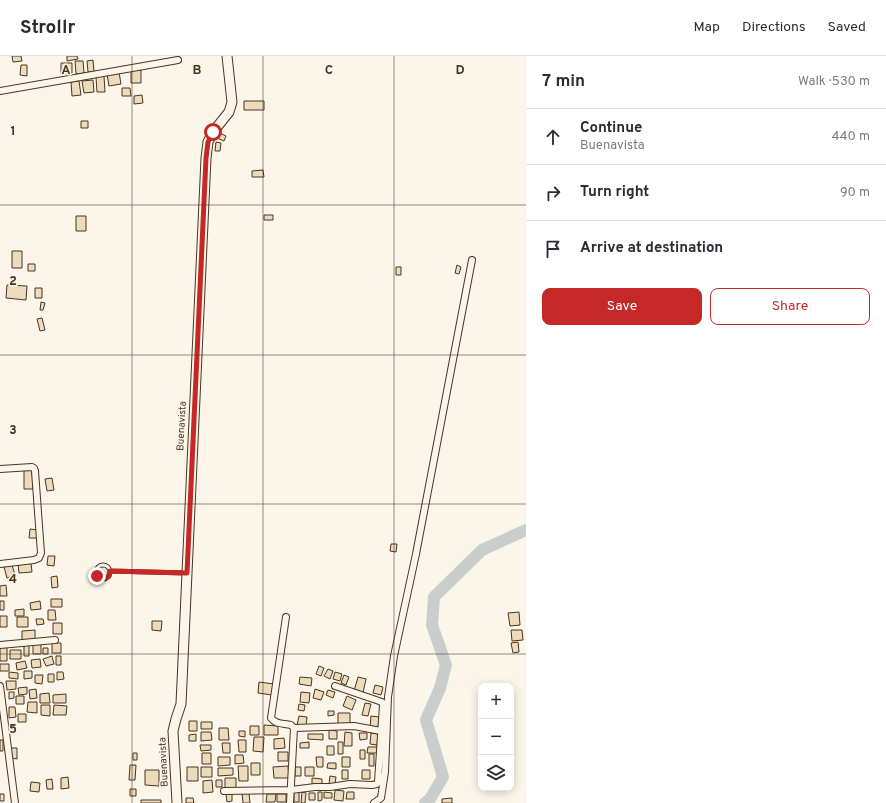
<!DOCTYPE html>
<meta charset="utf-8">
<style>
:root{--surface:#fff;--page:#f2f2f3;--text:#2b2b33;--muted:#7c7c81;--line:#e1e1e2;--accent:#c62828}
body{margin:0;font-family:Overpass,sans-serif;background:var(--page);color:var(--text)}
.controls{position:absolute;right:12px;bottom:12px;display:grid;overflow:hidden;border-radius:8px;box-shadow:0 2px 10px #0003}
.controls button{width:36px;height:36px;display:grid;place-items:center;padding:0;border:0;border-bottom:1px solid var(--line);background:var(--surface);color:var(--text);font:20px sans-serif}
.stop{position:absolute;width:12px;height:12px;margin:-9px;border:3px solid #c62828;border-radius:50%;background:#fff}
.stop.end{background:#c62828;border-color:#fff;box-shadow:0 1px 4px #0008}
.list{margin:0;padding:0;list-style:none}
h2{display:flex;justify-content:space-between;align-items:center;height:52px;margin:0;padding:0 16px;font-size:17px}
h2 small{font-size:13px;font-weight:400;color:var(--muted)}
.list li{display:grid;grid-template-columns:26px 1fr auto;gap:12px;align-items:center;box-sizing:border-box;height:56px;padding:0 16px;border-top:1px solid var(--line)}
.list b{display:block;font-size:15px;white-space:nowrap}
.list p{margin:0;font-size:13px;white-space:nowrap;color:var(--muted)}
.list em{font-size:13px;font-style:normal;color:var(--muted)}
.actions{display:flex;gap:8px;padding:12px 16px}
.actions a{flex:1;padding:9px 0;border:1px solid var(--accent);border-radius:8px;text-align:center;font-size:14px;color:var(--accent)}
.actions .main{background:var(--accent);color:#fff}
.icon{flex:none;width:22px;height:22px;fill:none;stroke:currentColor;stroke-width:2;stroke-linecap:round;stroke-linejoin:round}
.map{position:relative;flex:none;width:526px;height:747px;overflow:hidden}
header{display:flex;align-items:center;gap:24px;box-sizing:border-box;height:56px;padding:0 20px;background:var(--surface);border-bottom:1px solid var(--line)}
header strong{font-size:19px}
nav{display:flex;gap:22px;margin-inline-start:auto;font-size:14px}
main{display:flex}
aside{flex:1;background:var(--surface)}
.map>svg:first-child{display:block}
</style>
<header>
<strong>Strollr</strong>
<nav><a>Map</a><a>Directions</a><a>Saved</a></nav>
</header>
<main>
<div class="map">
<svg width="526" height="747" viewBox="0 0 526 747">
<rect width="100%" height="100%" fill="#fbf6e9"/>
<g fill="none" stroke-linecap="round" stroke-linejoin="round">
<!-- river -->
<path stroke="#c9cecd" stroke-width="12" d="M425,747l5,-4 13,-22 -17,-57 14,-32 6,-23 -14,-40 2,-28 48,-47 44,-20"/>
</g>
<!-- building -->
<path fill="#ecdcbc" stroke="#4a3520" d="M12,0h9l1,5 -9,1z
M67,0h10l1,3 -11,2z
M93,4l1,12h-6l-1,-11z
M75,5h8l1,12 -8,1z
M61,7h11v10h-11z
M21,9h6v11l-7,-1z
M131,14h10v13h-10z
M119,16l2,12 -12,2 -2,-12z
M104,20l1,16h-8l-1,-15z
M93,24l1,12 -10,1 -2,-12z
M79,25l2,14 -9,1 -1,-14z
M122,32h8l1,8h-9z
M142,39l1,8 -9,1v-8z
M244,45h20v9h-20z
M81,65h7v7h-7z
M220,77l6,3 -2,5 -7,-3z
M216,86l5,1 -1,8h-5z
M263,114l1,7h-12v-6z
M264,159h9v5h-9z
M76,160h10v15h-10z
M12,195h10v17h-10z
M28,208h7v7h-7z
M457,209l4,2 -2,7 -4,-1z
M396,211h5v8h-5z
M7,229l20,1 -1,14 -20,-2z
M35,232h7v10h-7z
M41,246l4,1 -2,7h-3z
M42,262l3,12 -5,1 -3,-12z
M24,414h8l1,19h-9z
M52,422l2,12 -7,1 -2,-12z
M30,473l8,1 -1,8h-8z
M391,488h6l-1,8 -6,-1z
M48,500h7l-1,10 -7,-1z
M31,507l1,9 -13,1 -1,-9z
M12,509l3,10 -8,3 -3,-11z
M57,520l1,11 -6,1 -1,-11z
M6,529l1,11h-7v-10z
M51,543h11v8h-11z
M0,545h4v9h-4z
M40,545l1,8 -10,1 -1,-7z
M24,553v7h-9v-6z
M48,554h7l1,10h-8z
M519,556l1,13 -10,1 -2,-13z
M0,560h7v11h-7z
M17,561h11v10h-11z
M36,563h7l1,5 -7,1z
M152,565h10l-1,10 -9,-1z
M53,567h9v11h-9z
M35,574v11l-13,1v-11z
M511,574h11l1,10 -11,1z
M518,586l1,10 -6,1 -2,-10z
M33,587h8v11h-8z
M52,587h9v10h-9z
M24,589h5v11h-5z
M0,591h7v14h-7z
M43,592h5v6h-5z
M10,594h11v9h-11z
M52,600l2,8 -8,2 -3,-7z
M56,600h5v9h-5z
M40,603l1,8 -9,1 -1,-8z
M25,605l2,7 -10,2 -1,-7z
M0,608h9v7h-9z
M319,610l5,2 -3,8 -5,-2z
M328,613l5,2 -3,8 -6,-3z
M24,615h8v7l-8,1z
M9,616l9,1v6l-9,-1z
M57,616h6l1,7 -7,1z
M335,616l7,2 -2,7 -7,-2z
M48,618h6v8h-6z
M35,619h8l-1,9 -7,-1z
M344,619l5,2 -3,8 -5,-2z
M300,621l12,1 -1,8 -12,-2z
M358,621l8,2 -3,14 -9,-2z
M6,625h10v8l-9,1z
M259,626l15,2 -2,11 -14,-2z
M375,629l8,2 -2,8 -8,-2z
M27,631v7l-8,1 -1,-7z
M36,633l1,9 -7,1 -1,-9z
M315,633l9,3 -3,8 -8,-2z
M328,634l7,2 -2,6 -7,-3z
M9,636h5v6l-5,1z
M301,636l9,1 -1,10 -9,-1z
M49,637l1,10h-10v-9z
M66,638v9h-13v-8z
M16,640h8v8h-8z
M347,640l9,4 -4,10 -9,-4z
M28,646h9v11l-10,-1z
M365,647l6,1 -3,12 -6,-1z
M299,648l6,1 -1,6 -6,-1z
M41,649h9v11l-9,-1z
M54,649l13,1 -1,9h-13z
M9,651h6l1,10 -7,1z
M328,655h6v4l-6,1z
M338,657h12v11h-12z
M18,658h8v8h-8z
M299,660l8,1 -1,10 -9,-2z
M371,660l8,1 -1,11h-8z
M189,665h8v10h-8z
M201,666h11v7h-11z
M264,669l14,1v9h-14z
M250,670h9v9h-9z
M219,672h9l1,12h-10z
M329,674l8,1v8h-8z
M239,675h6v6l-6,-1z
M201,676h10l1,8 -11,1z
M345,676l7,1v13h-8z
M359,677h8v6l-7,1z
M371,677l7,1 -1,11 -7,-1z
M196,678v7h-7v-6z
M308,678h15v6l-15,-1z
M254,681h10l-1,15 -10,-1z
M284,682l1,10 -11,1v-10z
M0,684h3v11h-3z
M238,684h8v12h-7z
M309,686v6h-9v-5z
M338,686h5v12h-5z
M222,687h8v10h-7z
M200,689h11v5l-10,1z
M327,690h7v9h-7z
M368,691h10v6h-11z
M11,692h6v11l-6,-1z
M360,694h5v9h-5z
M278,696h10v9h-10z
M133,697h4v7h-4z
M202,697h9v11h-9z
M369,698h5v12h-5z
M235,699h8l1,8 -9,1z
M218,701h12v8l-12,1z
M316,701h7v10h-6z
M342,701h8v10h-8z
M251,707h9v12h-9z
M328,707h8v6l-9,-1z
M130,709h6l-1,15h-6z
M238,710h10v15h-9z
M288,710l1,12h-15l-1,-11z
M187,711h11v14h-11z
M201,711h11v10h-11z
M295,711h6v9h-6z
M305,711h9v9h-9z
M218,712h15v7l-15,1z
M145,714h14v16l-14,-1z
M342,714h6v9h-6z
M362,714h8v9h-8z
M330,720l6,1 -1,7h-6z
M68,721l1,11 -8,1v-11z
M225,722h11v10h-11z
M312,722l10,1v6l-10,-1z
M52,723l1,10h-6l-1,-9z
M212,724l1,12 -10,1v-12z
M216,724h6v7h-6z
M31,726l9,1 -1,9 -9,-1z
M130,733h6v7h-6z
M335,734l9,1 -1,10 -9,-1z
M294,735h5v11h-5z
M302,736l4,1 -1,10h-4z
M318,736h4v8l-4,1z
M324,736l8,1v5h-8z
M347,736h7v7h-8z
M242,737h7l1,10h-7z
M309,737h6v7h-6z
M0,738h4v7h-4z
M226,738h6v7l-5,1z
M267,738h9l-1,8h-9z
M277,738h9v8h-9z
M186,742h7l1,5h-8z
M452,742v5h-10v-4z
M141,744h20v3h-20z"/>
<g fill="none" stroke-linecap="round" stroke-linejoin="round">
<!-- lane casing -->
<g stroke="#4a3520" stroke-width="5">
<path id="lane" d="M96 516a7 7 0 1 1 14 0a7 7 0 1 1-14 0Z
M110,515l75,2"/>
</g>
<!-- street casing -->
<g stroke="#4a3520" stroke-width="8">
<path id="street" d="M0,35l178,-31
M0,413l32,-2 2,1 1,3 6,82 -2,5 -5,2 -34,4
M286,561l-15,101c5,7 13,5 20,7l3,3
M0,589l55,-5
M0,630l15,117
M224,735l67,-1 24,-3h15l20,-3 22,1 5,-1 1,-2 5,-77 -1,-3 -47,-16
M290,747l4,-75 60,-2 27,5
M374,747l7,-5 4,-26 3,-75 6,-41 22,-102 56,-294"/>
</g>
<!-- secondary casing -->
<g stroke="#4a3520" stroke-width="11">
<path id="secondary" d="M177,747l-4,-72 3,-12 5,-15 25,-546 2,-16 5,-10 16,-20 3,-10 -5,-46"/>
</g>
<!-- lane -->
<use href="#lane" stroke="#fbf6e9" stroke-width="3"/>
<!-- street -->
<use href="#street" stroke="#fbf6e9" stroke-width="6"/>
<!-- secondary -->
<use href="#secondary" stroke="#fbf6e9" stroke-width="9"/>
</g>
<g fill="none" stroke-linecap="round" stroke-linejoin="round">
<!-- route -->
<path stroke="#c62828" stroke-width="5" d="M97,520c3,4 8,3 12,0l1,-5 77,2 19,-415 2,-16 5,-10"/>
</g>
<!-- grid -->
<path fill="none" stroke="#4a3520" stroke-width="1" stroke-opacity="0.55" d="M132,0v747M263,0v747M394,0v747M0,149h526M0,299h526M0,448h526M0,598h526"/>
<g text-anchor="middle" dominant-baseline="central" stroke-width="3" stroke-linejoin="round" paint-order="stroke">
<!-- street labels -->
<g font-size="10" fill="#4a3520" stroke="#fbf6e9">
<text transform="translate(182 370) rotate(-87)">Buenavista</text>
<text transform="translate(164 706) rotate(-93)">Buenavista</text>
</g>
</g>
<g font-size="13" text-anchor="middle" font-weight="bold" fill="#4a3520" stroke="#fbf6e9" stroke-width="3" stroke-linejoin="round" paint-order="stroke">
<text x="66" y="18">A</text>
<text x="197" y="18">B</text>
<text x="329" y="18">C</text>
<text x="460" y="18">D</text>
<text x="13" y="79">1</text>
<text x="13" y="229">2</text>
<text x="13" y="378">3</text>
<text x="13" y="527">4</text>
<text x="13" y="677">5</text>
</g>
</svg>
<div class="controls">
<button>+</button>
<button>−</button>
<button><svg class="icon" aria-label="layers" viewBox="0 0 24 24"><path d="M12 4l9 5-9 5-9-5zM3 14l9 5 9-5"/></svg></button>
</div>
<div class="stop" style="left:213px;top:76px"></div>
<div class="stop end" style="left:97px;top:520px"></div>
</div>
<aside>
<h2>7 min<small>Walk · 530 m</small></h2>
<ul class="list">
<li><svg class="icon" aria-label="ahead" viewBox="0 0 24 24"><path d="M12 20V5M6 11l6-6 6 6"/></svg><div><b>Continue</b><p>Buenavista</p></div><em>440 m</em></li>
<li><svg class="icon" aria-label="right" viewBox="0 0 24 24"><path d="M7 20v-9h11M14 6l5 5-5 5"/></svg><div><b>Turn right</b></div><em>90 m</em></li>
<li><svg class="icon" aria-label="arrive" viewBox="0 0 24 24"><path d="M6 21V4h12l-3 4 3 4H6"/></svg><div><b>Arrive at destination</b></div></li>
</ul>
<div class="actions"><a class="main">Save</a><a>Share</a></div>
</aside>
</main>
